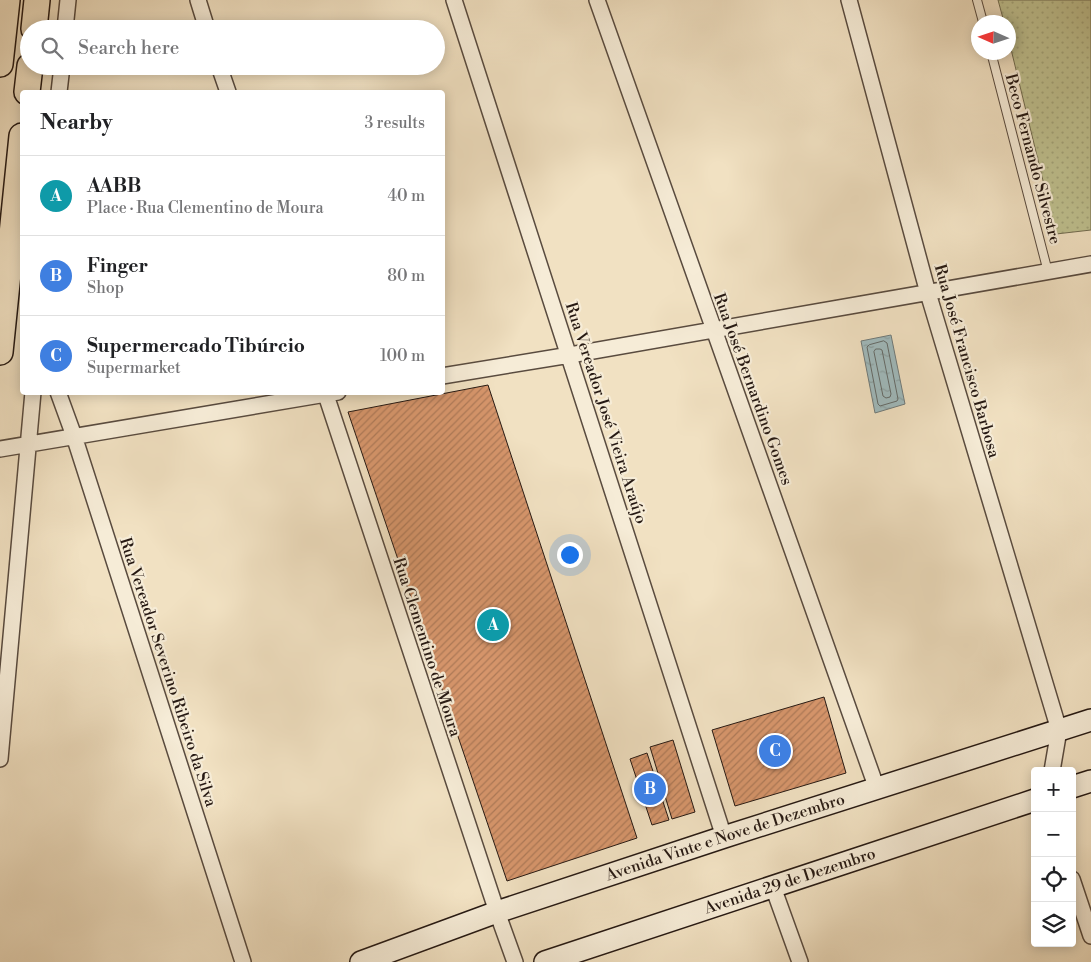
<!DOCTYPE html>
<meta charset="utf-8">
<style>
:root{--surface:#fff;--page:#f6f6f6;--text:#202124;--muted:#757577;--line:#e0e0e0;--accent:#8f2418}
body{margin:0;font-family:"Libre Bodoni",serif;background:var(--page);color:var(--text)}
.controls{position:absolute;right:15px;bottom:15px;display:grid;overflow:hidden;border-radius:5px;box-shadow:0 2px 12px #0003}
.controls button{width:45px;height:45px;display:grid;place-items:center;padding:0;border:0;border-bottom:1px solid var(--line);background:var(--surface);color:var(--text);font:25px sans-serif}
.compass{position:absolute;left:971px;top:15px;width:45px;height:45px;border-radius:50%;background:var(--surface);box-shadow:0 2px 12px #0003;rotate:273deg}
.you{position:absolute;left:569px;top:554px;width:18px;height:18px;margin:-12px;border:4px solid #fff;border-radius:50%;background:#1a73e8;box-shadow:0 0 0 8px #1a73e833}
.badge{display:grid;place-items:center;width:32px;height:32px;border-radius:50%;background:var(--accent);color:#fff;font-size:16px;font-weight:700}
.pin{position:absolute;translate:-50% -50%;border:2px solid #fff;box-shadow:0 1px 5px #0006}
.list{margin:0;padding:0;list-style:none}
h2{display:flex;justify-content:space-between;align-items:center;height:65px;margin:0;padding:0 20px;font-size:21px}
h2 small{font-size:16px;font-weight:400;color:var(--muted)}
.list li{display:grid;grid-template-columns:32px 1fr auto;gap:15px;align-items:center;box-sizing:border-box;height:80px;padding:0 20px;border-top:1px solid var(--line)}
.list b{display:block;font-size:19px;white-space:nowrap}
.list p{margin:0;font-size:16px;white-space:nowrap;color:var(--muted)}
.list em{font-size:16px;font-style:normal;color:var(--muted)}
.icon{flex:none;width:28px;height:28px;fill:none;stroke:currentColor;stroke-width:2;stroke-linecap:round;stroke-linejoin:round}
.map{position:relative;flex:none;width:1091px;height:962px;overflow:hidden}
.search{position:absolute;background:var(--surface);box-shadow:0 2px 12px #0003;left:20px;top:20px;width:425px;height:55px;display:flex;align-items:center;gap:12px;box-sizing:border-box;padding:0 18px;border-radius:28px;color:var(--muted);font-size:19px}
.panel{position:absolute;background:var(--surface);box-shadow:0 2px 12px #0003;left:20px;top:90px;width:425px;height:305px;border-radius:5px}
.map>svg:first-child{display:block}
</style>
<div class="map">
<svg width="1091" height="962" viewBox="0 0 1091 962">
<defs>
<pattern id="grass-dots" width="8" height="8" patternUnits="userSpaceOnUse" patternTransform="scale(1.25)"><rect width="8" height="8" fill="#bfc190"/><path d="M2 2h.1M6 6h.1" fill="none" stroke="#a4a57b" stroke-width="1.8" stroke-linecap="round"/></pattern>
<pattern id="water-ripples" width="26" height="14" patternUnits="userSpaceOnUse" patternTransform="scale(1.25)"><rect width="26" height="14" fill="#a0bbbe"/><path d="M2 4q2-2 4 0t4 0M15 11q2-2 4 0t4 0" fill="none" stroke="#8aa0a2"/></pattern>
<pattern id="building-hatch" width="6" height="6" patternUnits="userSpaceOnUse" patternTransform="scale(1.25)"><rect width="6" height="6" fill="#d7966c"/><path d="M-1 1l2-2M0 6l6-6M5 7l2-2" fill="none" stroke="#ae7a58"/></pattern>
</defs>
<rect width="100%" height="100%" fill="#f1e1c2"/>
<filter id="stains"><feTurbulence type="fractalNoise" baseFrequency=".004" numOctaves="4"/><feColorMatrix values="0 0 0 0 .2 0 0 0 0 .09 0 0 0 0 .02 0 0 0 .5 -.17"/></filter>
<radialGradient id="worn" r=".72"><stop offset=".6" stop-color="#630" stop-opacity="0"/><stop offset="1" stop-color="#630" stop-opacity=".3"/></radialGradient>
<!-- grass -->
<path fill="url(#grass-dots)" stroke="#726d52" d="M998,0h93v230l-35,4 -47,-193 -1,-19h-4z"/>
<!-- water -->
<path fill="url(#water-ripples)" stroke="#6f7a7a" d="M891,335l14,69 -30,9 -14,-72z"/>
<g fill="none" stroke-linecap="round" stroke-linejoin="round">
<!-- shore -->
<path stroke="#636a68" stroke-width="1" d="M884,341l3,2 11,56 -1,2 -17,5 -2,-2 -11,-57 2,-2z
M876,349h4l2,1 9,44 -1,3 -4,1 -3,-2 -9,-44z"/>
</g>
<!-- building -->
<path fill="url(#building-hatch)" stroke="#261913" d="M488,385l149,453 -130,43 -159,-469z
M824,697l22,76 -111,33 -23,-76z
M673,740l22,72 -23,7 -22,-72z
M647,753l22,67 -17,5 -22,-66z"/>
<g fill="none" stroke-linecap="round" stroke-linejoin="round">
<!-- service casing -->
<g stroke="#594b3f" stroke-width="10">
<path id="service" d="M977,0l6,22
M991,52l57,220"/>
</g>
<!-- minor casing -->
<g stroke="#594b3f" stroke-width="18">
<path id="minor" d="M198,0l9,29
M454,0l270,837
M597,0l280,789
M849,0l79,293 131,437 -7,41
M65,29l3,-29
M219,66l9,26
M59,92l3,-26
M442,376l128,-21 521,-91
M58,392l16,44 169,526
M325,392l172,520 18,50
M0,449l338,-57
M0,759l33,-367
M1072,879l19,57
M773,887l27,75"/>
</g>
<!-- secondary casing -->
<g stroke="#261913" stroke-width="24">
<g id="secondary">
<path d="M1072,787l19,-6"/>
<path id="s1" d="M361,962l136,-50 227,-75 367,-117"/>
<path id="s2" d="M545,962l490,-162"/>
</g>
</g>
<!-- primary casing -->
<g stroke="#261913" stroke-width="28">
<path id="primary" d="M34,29l3,-29
M0,64l7,-64
M27,92l3,-26
M0,352l22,-216"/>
</g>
<!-- service -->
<use href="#service" stroke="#f6ecd7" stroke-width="8"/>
<!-- minor -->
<use href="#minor" stroke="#f6ecd7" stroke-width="15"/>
<!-- secondary -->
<use href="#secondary" stroke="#f6ecd7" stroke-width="21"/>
<!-- primary -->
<use href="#primary" stroke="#f1e1c2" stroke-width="25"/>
</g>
<g text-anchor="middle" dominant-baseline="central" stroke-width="4.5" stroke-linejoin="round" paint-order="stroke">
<!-- street labels -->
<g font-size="16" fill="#261913" stroke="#f6ecd7">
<text transform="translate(1033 159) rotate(75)">Beco Fernando Silvestre</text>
<text transform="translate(967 361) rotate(74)">Rua José Francisco Barbosa</text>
<text transform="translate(753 389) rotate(70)">Rua José Bernardino Gomes</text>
<text transform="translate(606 413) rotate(72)">Rua Vereador José Vieira Araújo</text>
<text transform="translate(427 647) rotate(72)">Rua Clementino de Moura</text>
<text transform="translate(168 672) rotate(72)">Rua Vereador Severino Ribeiro da Silva</text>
<text stroke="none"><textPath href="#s1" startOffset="385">Avenida Vinte e Nove de Dezembro</textPath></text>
<text stroke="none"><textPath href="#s2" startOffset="258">Avenida 29 de Dezembro</textPath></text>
</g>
</g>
<rect width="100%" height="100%" filter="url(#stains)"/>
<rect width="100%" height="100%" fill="url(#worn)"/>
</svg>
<div class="controls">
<button>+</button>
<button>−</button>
<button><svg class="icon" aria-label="locate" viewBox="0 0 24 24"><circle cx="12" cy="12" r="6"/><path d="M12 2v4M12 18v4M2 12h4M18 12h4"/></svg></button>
<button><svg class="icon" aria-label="layers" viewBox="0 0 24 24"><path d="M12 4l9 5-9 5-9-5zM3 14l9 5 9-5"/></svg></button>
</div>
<svg class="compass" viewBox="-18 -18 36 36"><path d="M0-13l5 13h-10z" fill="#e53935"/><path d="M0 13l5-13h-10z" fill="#757577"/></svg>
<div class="you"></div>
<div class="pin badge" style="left:493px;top:625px;background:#0f9aa8">A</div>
<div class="pin badge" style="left:650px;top:789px;background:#3f7fe0">B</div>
<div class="pin badge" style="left:775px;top:751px;background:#3f7fe0">C</div>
<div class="search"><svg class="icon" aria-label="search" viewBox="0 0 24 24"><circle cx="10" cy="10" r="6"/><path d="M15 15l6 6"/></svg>Search here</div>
<section class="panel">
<h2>Nearby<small>3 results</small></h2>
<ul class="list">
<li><span class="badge" style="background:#0f9aa8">A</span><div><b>AABB</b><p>Place · Rua Clementino de Moura</p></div><em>40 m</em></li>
<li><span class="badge" style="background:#3f7fe0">B</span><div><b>Finger</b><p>Shop</p></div><em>80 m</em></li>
<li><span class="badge" style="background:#3f7fe0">C</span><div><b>Supermercado Tibúrcio</b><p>Supermarket</p></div><em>100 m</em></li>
</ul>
</section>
</div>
